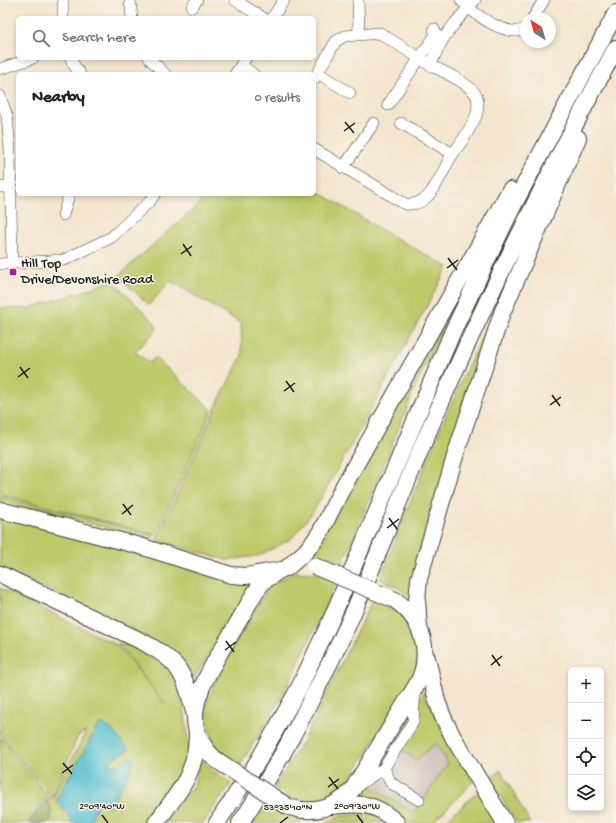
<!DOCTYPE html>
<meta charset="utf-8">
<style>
:root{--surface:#fff;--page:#f2f2f2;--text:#222;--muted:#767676;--line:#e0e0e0}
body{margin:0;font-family:"Gochi Hand",sans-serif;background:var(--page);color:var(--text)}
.controls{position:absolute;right:12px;bottom:12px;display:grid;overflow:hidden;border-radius:6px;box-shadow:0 2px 6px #0003}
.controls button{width:36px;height:36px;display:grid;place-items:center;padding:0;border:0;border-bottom:1px solid var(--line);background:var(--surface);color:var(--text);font:20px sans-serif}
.compass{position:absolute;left:520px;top:12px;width:36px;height:36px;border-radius:50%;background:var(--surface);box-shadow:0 2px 6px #0003;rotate:323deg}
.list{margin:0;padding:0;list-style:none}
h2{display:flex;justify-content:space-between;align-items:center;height:52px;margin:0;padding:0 16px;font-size:17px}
h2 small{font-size:13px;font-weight:400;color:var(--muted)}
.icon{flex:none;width:22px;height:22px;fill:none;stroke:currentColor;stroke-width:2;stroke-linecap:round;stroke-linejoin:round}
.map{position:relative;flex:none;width:616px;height:823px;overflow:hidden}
.search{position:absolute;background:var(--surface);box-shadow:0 2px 6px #0003;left:16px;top:16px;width:300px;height:44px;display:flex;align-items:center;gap:10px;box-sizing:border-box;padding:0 14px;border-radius:6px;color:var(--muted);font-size:15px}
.panel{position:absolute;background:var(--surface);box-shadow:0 2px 6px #0003;left:16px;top:72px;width:300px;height:124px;border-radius:6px}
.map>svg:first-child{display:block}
</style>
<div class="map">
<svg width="616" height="823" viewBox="0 0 616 823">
<rect width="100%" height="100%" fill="#f7f3e8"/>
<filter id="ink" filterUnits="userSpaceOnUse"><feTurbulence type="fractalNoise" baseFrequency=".025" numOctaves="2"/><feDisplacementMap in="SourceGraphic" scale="8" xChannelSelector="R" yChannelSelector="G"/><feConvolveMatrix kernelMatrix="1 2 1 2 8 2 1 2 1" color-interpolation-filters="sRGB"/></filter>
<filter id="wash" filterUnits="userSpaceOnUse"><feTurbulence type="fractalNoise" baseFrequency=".012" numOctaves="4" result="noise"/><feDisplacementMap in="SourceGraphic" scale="16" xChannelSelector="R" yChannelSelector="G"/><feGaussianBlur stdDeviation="0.9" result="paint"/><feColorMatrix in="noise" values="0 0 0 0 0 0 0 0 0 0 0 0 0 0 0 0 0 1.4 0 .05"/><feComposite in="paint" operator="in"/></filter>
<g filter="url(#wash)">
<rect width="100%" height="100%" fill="#f4e5ce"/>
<!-- industrial -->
<path fill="#d0c0bc" d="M420,696l-2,25 18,22 12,20 -34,51 -47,-30z"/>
<!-- green -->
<path fill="#bdc96a" stroke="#6c7243" d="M314,189l71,43 63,35 -89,164 -46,81 -22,27 -33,17 -31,4 -71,-19 64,-143 22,-42 -1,-33 -71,-42 -21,24 -31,-29 81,-72 5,-10h110z
M112,280l42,42 3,7 -22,23 15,11 5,-6 57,53 -56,125 -156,-41v-186l27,1 60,-19z
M504,290l-92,308 -15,-11 -17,-8 50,-126 30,-70z
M451,311l-32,67 -40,99 -37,87 -21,-8 -14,-2 89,-153z
M0,496l154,39 -1,4 -153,-38z
M0,517l256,64 -64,100 -7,-16 -24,-21 -161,-76z
M296,572l27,2 14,7 -54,114 -44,72 -24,-22 -12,-34 23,-52 44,-74z
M0,588l117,57 48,59 -47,-61 14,3 32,20 13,15 7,26 5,39 -2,22 -39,55h-118l19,-27 3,3 34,-68 -8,5 -26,61 -52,-62z
M373,599l27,14 13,19 6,22 -3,18 -67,109 -14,16 -24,7 -21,-7 -16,-9 31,-51z
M424,692l15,31 34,59 -41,41h-24c-16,-18 -25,-24 -49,-29l8,-10 47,29 34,-50 -12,-20 -20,17 -15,-11 17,-28 2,-25z
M0,738l47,57 -19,28h-28z
M201,758l9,10 21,16 -28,39h-40l31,-39z
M501,770l29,53h-13l-27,-44z
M480,790l20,33h-57z
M264,804l23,13 16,2 -3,4h-49z
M372,813l12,10h-59l13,-7z"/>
<!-- forest -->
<path fill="#96ad5e" stroke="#59643d" d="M47,799l5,13 -2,11h-21z"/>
<!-- water -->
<path fill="#55c0d0" stroke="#386e76" d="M102,723l11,8 16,19 -17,9 -2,5 4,2 15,-8 5,1 -2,8 -23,41 -7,-2 1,-6 -4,-2 -9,25h-18l-4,-8 -12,-15 42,-74z"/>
</g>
<g filter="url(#ink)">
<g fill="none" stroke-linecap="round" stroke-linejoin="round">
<!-- minor casing -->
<g stroke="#3c3a37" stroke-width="12">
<path id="minor" d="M63,0v18
M130,0l2,18
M235,0l28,18
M358,0l1,34
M461,0c10,13 49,40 65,28
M192,7l5,-7
M272,18l12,-18
M533,18l11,-18
M71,58l1,4 8,12
M149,58l16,16
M241,65l12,9
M0,69l33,-11
M318,73l32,20
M235,74l11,-16
M314,79l22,-38 9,-5 35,-3 50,32
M0,96l7,20 3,33 2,114
M388,105l48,-71 -2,-5
M401,123l52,31
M314,149l91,55c9,1 16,-1 22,-7 11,-11 16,-27 24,-40 9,-14 21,-28 26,-44 1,-5 1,-11 0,-16 -5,-13 -35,-26 -47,-32l13,-26 12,-16 20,-23
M343,168l31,-45
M0,187h12
M63,215l6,-21
M0,264l64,-4 48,-23 39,-37 4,-6
M384,768l7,15 28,17
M357,786l27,-18 29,-46 2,-33"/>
</g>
<!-- highway casing -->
<g stroke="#3c3a37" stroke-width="18">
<path id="highway" d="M0,510l140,36 91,29 15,1 35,-6
M287,568l18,-16 10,-12 6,-9 21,-42 168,-299
M0,574c35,17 70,33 105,50 22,11 55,23 71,42 10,13 14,30 18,46
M419,627l-2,-27 2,-21 37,-126 46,-140 76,-175
M427,658l10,43 6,16 10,20 52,86
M215,759c-38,-35 -14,-73 7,-110 12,-19 23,-39 34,-58l7,-9 14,-10
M332,806c30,-3 43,-4 65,17
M289,807c25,8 47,1 64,-18l66,-108c13,-29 3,-63 -24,-81
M156,823c23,-32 41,-49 41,-91
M217,823l41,-62 41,-73 32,-68 121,-287 59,-123 47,-89 58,-108
M240,823c16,-22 29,-47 43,-70 25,-46 49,-92 70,-140 25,-58 48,-118 73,-176 57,-133 121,-262 190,-389"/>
</g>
<!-- minor -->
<use href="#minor" stroke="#fff" stroke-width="11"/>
<!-- highway -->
<use href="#highway" stroke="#fff" stroke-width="16"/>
<!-- highway-bridge casing -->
<g stroke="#3c3a37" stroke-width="18" stroke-linecap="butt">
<path id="highway-bridge" d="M314,566l81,34
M215,759l61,40 13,8"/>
</g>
<!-- highway-bridge -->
<use href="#highway-bridge" stroke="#fff" stroke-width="16"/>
</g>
</g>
<!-- ticks -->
<path fill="none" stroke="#1c1c1c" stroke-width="1.5" d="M345,122l9,11M344,131l11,-8M183,244l8,12M181,254l11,-8M448,258l9,12M447,268l11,-8M20,367l8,11M18,377l12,-9M286,381l8,11M284,391l11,-8M552,395l8,11M550,405l11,-8M123,504l8,11M122,514l11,-9M389,518l8,11M387,528l12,-9M226,641l8,11M225,650l11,-8M492,655l8,11M491,665l11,-9M63,763l9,11M62,773l11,-8M329,777l9,12M328,787l11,-8M102,815l6,8M357,815l6,8M280,823l8,-6"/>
<!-- markers -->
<rect fill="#b5179e" stroke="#f7f3e8" stroke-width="1.5" x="9" y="268" width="8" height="8" rx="2"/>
<g text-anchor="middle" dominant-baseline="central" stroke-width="3" stroke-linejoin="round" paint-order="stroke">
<!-- poi labels -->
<g font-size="14" fill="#1c1c1c" stroke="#f7f3e8" text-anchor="start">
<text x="21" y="264">Hill Top<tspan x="21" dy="16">Drive/Devonshire Road</tspan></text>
</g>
</g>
<g font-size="10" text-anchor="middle" fill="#1c1c1c" stroke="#f7f3e8" stroke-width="3" stroke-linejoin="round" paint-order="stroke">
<text x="102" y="809">2°09'40"W</text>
<text x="357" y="809">2°09'30"W</text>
<text x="288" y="810">53°35'10"N</text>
</g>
</svg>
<div class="controls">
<button>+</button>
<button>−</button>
<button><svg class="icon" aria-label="locate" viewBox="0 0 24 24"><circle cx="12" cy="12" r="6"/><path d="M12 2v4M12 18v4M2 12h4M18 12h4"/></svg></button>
<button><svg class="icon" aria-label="layers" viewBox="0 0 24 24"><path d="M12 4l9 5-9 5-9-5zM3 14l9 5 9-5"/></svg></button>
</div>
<svg class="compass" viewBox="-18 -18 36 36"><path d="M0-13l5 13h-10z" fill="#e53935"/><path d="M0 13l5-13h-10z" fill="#767676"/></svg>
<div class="search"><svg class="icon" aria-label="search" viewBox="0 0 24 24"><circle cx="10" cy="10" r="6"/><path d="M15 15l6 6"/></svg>Search here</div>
<section class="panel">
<h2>Nearby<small>0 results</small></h2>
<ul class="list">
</ul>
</section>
</div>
